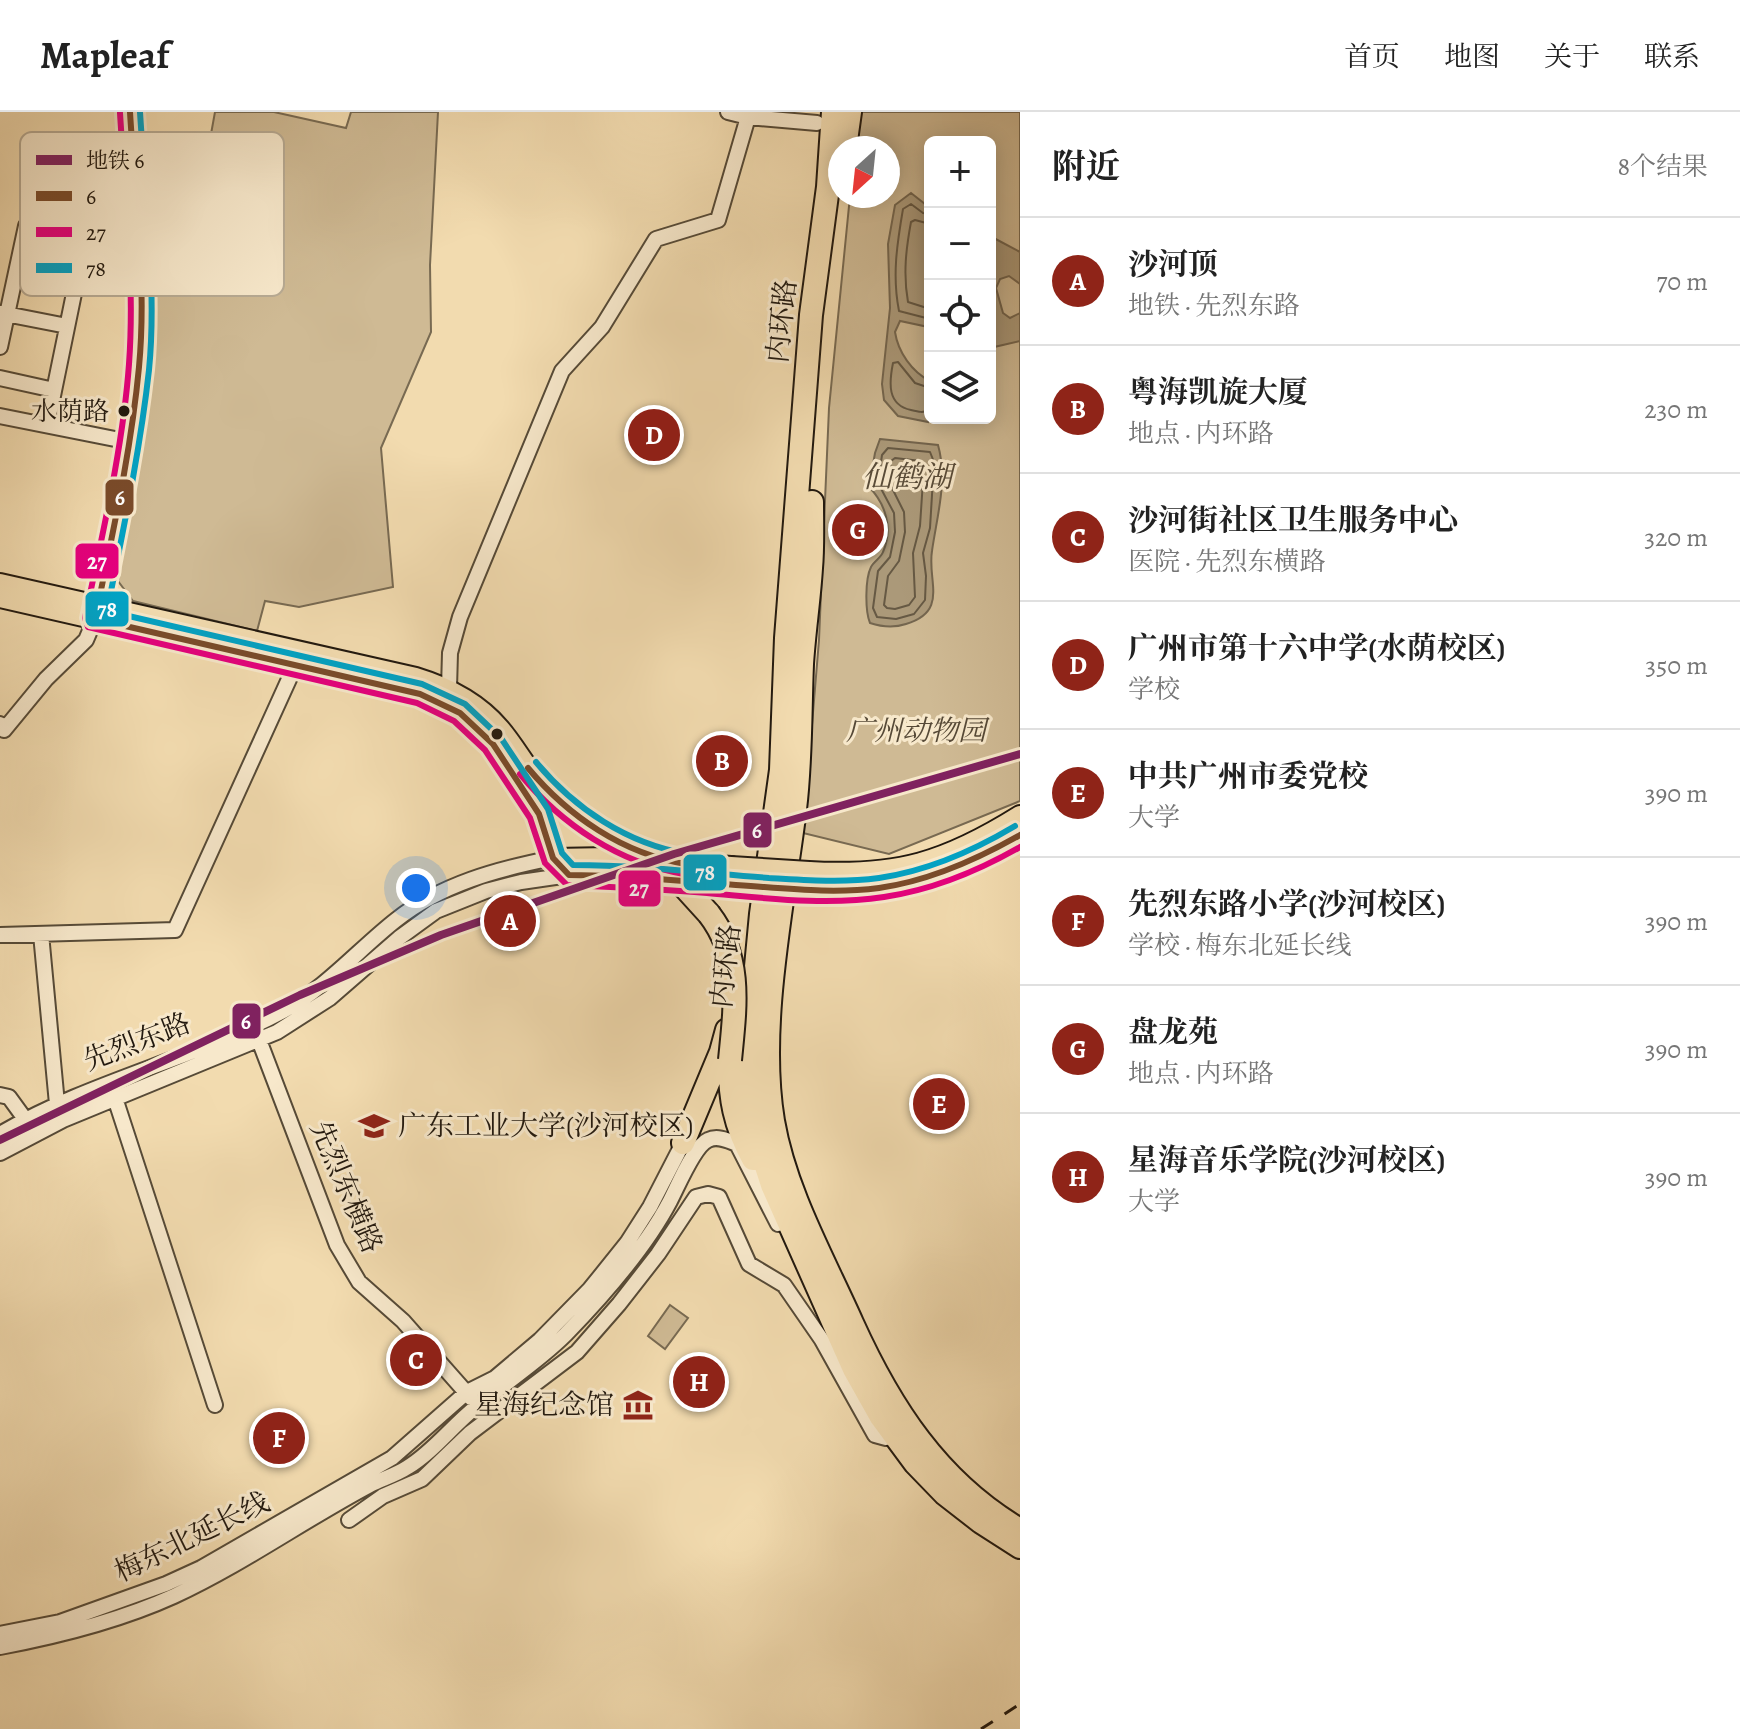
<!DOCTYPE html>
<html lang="zh">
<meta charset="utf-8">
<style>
:root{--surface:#fff;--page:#f6f6f6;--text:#222;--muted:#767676;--line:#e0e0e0;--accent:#8f2418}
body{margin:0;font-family:Alegreya,"Noto Serif SC",serif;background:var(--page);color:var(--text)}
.controls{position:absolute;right:24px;top:24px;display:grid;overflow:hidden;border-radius:12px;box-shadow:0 4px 20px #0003}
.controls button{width:72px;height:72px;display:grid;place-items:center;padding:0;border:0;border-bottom:2px solid var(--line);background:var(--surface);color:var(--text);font:40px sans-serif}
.compass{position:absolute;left:828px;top:24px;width:72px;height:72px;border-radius:50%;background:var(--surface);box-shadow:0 4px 20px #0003;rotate:207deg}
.you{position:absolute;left:416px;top:776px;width:28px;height:28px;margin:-20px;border:6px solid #fff;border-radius:50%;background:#1a73e8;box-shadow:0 0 0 12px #1a73e833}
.badge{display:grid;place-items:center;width:52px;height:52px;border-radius:50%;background:var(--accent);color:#fff;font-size:26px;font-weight:700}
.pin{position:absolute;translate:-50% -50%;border:4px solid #fff;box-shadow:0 2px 8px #0006}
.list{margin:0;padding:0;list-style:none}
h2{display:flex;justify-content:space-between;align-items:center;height:104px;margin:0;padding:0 32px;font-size:34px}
h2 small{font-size:26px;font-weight:400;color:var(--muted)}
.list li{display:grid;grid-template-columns:52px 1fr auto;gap:24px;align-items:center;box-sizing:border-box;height:128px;padding:0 32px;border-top:2px solid var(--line)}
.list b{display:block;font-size:30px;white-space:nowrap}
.list p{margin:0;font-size:26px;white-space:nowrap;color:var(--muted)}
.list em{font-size:26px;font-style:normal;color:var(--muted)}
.icon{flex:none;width:44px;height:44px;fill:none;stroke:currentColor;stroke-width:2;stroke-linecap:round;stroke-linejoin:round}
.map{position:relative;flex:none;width:1020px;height:1617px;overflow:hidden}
header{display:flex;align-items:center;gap:48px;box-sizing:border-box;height:112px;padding:0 40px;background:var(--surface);border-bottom:2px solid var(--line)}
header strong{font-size:38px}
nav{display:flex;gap:44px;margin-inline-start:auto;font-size:28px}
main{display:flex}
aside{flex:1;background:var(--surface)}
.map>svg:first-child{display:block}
</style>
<header>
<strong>Mapleaf</strong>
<nav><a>首页</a><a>地图</a><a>关于</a><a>联系</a></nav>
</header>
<main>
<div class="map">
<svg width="1020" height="1617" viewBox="0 0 1020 1617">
<rect width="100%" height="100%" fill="#f2dbaf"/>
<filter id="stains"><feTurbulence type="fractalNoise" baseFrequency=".0025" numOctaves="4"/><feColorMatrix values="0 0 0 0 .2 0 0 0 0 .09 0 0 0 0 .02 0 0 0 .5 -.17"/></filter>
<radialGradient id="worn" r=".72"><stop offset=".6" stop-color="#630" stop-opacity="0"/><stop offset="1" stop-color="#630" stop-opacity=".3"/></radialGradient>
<!-- green -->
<path fill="#cfba94" stroke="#786a52" stroke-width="2" fill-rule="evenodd" d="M215,0h59l72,16 5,-16h87l-8,153 1,67 -50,116 12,139 -94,20 -34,-6 -8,30 -124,-30 -15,-20 34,-216 -2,-137 10,-83 47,11z
M859,0h161v689l-131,53 -86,-21 16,-193 10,-232 21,-212h38v-48h-33zM930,30h60v276h-60z
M670,1193l18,13 -23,31 -17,-13z"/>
<!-- water -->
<path fill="#ab9979" stroke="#74664f" stroke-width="2" d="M911,81l19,15v123l-2,-4 -28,-6 -5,11c3,20 17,40 35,49l-2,41 -30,-6 -14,-16 -2,-16 8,-76 -2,-64 7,-39z
M990,124l30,16v32l-11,-8 -9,3 -4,9 7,25 7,5 10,-5v28l-26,6 -4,-7z
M880,327l58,6c10,35 -1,71 -6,106 -5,30 17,60 -26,73 -12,4 -24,3 -36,-1 -5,-12 -5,-44 1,-56 3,-6 10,-9 12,-15 10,-23 3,-48 -14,-65l6,-34z"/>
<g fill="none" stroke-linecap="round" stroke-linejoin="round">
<!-- shore -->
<path stroke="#665944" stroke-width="2" d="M930,102l-7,-1 -12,-9 -8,5c-6,35 -11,67 -4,102l31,8
M930,112l-15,-4 -4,2c-5,27 -8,52 -3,80l22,7
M930,276l-15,-5 -17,-21 -5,1c-4,20 -6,42 18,47 8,2 12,3 19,0
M888,336l42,4 4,10 -4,66 -7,25 3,23 -1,24 -11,14 -18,5 -19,-2 -4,-9 5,-37 12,-14 5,-25 -1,-19 -16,-30 4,-28z
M895,346l26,3 3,4 -4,61 -7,27 2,44 -6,8 -14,4 -8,-1 -3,-3 4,-29 11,-15 6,-29 -1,-20 -16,-32 3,-19z"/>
<!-- minor casing -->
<g stroke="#564a37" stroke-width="18">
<path id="minor" d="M728,0l20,5 69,6
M1,201l66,13
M0,235l26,-121c21,-6 41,-6 61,4l-40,195
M0,266l54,12
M0,304l130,26
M99,492c18,-87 39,-176 42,-266 2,-75 -7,-151 -11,-226
M449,576l1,-35 10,-36 102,-246 40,-44 54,-88 62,-19 30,-103
M0,612l4,6 42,-51 40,-39 9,-21
M41,822l16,170
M0,823l175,-5 120,-264
M259,928l78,205 22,37 44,39 68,77
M0,983l9,2 16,22
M115,986l100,307
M0,1022c90,-53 192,-74 283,-123 43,-23 76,-62 113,-91 45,-36 102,-51 157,-62
M0,1041l63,-33 214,-88 53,-34 69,-60 37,-27 50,-20 35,-9 48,-7
M349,1408l34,-24 39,-17 48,-46 107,-81 42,-48 39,-50 38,-57 12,-3 11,3 30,67 35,21 38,55 53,95 11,3
M0,1522l60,-12 106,-38 35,-16 191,-110 75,-66 28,-14 45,-38 50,-51 37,-46 23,-36 33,-64
M0,1535c59,-11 119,-26 174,-51 69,-32 130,-76 196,-111 12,-6 26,-10 38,-18 25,-15 45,-42 68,-60 30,-25 62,-45 90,-73 36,-37 80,-87 104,-133 8,-15 24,-55 38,-61 10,-5 21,1 29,4l41,80"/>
</g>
<!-- major casing -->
<g stroke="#22190f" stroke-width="22">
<path id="major" d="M0,471l416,94c33,10 62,25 84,51 18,21 29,45 49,64 35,34 79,54 124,71
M0,486l420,96 40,19 33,31 46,70 14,44 16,17
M553,746l57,-1 121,9
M809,759c88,5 136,-9 211,-56
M569,763h38l123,10
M807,778c76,2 148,-14 213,-55"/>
</g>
<!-- highway casing -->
<g stroke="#22190f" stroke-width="26">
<path id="highway" d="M833,0l-5,75 -17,128 -25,323 -5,132 -20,144 -13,137 2,51 6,33 16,50 82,184 27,48 34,46 30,31 36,28 39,25
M845,36l5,-36
M812,390c0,22 1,44 -1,66 -2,32 -7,64 -9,96 -2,48 -1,97 -7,145 -12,96 -38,217 -22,312 12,70 50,137 79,202 38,84 86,159 168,207
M679,769l30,33
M730,948c-1,37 5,66 23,99
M683,1031l38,-91 6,-22"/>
</g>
<!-- minor -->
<use href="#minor" stroke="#f7e8cb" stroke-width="14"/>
<!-- major -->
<use href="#major" stroke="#f2dbaf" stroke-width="18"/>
<!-- highway -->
<use href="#highway" stroke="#f2dbaf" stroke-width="22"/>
<!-- rail -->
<path stroke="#22190f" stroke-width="3" stroke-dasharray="14 14" stroke-linecap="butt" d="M981,1617l39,-25"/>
<!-- major-bridge casing -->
<g stroke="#22190f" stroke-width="22" stroke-linecap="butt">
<path id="major-bridge" d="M731,754l78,5
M730,773l77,5"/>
</g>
<!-- highway-bridge casing -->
<g stroke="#22190f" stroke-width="26" stroke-linecap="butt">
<path id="highway-bridge" d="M709,802c34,44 26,94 21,146"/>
</g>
<!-- major-bridge -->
<use href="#major-bridge" stroke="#f2dbaf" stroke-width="18"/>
<!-- highway-bridge -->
<use href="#highway-bridge" stroke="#f2dbaf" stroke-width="22"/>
<!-- bus-1 casing -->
<g stroke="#f7e8cb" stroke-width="12">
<path id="bus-1" d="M130,0c5,84 17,171 9,255 -8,85 -27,169 -44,252l325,75 40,19 33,31 46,70 14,44 16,17c65,0 129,8 194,12 39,3 77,6 116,1 50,-7 97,-28 141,-53
M528,656c40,48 95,86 158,96"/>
</g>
<!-- bus-2 casing -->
<g stroke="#f7e8cb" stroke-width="12">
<path id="bus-2" d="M120,1c5,83 15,168 9,251 -6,83 -27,172 -44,254l3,9 329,76 37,18 31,29 45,68 15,45 22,22c47,2 93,4 140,8 58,5 119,13 177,4 48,-7 94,-26 136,-50
M520,662c42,51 99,89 164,100"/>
</g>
<!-- bus-3 casing -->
<g stroke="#f7e8cb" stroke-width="12">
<path id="bus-3" d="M140,0c5,82 17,177 9,258 -9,81 -26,161 -42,241l315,73 43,20 36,34 47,71 14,44 11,12c66,0 131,8 196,13 37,2 73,5 110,0 48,-7 94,-27 136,-52
M536,650c38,46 91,82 152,92"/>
</g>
<!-- bus-1 -->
<use href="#bus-1" stroke="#7a4b2a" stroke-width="6"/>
<!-- bus-2 -->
<use href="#bus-2" stroke="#e5007d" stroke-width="6"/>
<!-- bus-3 -->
<use href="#bus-3" stroke="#02a2c4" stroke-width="6"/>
<!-- metro-1 casing -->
<g stroke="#f7e8cb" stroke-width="14">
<path id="metro-1" d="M0,1028l300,-145 141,-60 233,-81 346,-100"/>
</g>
<!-- metro-1 -->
<use href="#metro-1" stroke="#80225f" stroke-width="8"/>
</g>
<!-- icons -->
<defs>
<g id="university-bare" transform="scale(2.4)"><path d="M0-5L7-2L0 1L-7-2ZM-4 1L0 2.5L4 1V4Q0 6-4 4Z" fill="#8f2418" stroke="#f7e8cb" stroke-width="2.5" paint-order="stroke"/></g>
<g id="museum-bare" transform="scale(2.4)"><path d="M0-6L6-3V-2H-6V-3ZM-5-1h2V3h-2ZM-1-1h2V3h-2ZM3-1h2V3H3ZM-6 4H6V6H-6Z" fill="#8f2418" stroke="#f7e8cb" stroke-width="2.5" paint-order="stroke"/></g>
</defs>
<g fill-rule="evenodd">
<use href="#university-bare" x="374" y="1014"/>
<use href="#museum-bare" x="638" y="1293"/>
</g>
<!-- markers -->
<g fill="#22190f" stroke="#f7e8cb" stroke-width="3">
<circle cx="124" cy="299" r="7"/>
<circle cx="497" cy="622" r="7"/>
</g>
<g text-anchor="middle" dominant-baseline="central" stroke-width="6" stroke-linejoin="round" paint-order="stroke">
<!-- bus labels -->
<g font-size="26" fill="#22190f" stroke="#f7e8cb" text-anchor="end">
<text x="109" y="299">水荫路</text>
</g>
<!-- street labels -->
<g font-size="28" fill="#22190f" stroke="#f7e8cb">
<text transform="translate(782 209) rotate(-84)">内环路</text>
<text transform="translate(726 854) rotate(-84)">内环路</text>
<text transform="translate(137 930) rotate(-21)">先烈东路</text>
<text transform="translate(346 1075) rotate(67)">先烈东横路</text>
<text transform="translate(192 1425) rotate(-26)">梅东北延长线</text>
</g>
<!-- park labels -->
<g font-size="28" font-style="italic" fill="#564937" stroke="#f7e8cb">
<text x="916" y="619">广州动物园</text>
</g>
<!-- poi labels -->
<g font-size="28" fill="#22190f" stroke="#f7e8cb" text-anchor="start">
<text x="398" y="1014">广东工业大学(沙河校区)</text>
<text x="614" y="1293" text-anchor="end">星海纪念馆</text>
</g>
<!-- water labels -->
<g font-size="30" font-style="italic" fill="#594c39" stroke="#f7e8cb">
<text x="907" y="365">仙鹤湖</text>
</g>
</g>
<!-- legend -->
<rect x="20" y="20" width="264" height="164" rx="12" fill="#f7e8cb" stroke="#b7aa93" stroke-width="2"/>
<rect x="36" y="43" width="36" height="10" fill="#80225f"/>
<rect x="36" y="79" width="36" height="10" fill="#7a4b2a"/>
<rect x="36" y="115" width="36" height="10" fill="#e5007d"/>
<rect x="36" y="151" width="36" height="10" fill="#02a2c4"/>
<g font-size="22" fill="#22190f">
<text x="86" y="56">地铁 6</text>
<text x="86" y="92">6</text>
<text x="86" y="128">27</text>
<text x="86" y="164">78</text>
</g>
<g stroke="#f7e8cb" stroke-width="3">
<rect x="104" y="366" width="31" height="39" rx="8" fill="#7a4b2a"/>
<rect x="74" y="430" width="46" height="38" rx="8" fill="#e5007d"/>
<rect x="84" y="478" width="46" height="38" rx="8" fill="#02a2c4"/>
<rect x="742" y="699" width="31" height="38" rx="8" fill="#80225f"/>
<rect x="682" y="741" width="46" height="39" rx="8" fill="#02a2c4"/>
<rect x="617" y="757" width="45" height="39" rx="8" fill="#e5007d"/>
<rect x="231" y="890" width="31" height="38" rx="8" fill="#80225f"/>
</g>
<g font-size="22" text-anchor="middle" font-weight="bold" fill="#fff">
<text x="120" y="393">6</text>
<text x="97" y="457">27</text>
<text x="107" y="505">78</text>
<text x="757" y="726">6</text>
<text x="705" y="768">78</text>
<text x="639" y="784">27</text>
<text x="246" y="917">6</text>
</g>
<rect width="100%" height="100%" filter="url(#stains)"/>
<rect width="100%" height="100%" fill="url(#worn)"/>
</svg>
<div class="controls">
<button>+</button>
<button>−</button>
<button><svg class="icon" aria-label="locate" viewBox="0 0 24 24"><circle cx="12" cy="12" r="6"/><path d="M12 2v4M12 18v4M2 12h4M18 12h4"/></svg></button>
<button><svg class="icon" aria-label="layers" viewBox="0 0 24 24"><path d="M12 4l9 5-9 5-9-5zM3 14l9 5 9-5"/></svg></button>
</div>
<svg class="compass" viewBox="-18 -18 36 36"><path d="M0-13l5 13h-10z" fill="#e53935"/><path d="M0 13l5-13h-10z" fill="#767676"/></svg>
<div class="you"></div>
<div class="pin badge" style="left:510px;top:809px">A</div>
<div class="pin badge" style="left:722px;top:649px">B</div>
<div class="pin badge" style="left:416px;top:1248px">C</div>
<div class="pin badge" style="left:654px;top:323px">D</div>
<div class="pin badge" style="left:939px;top:992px">E</div>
<div class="pin badge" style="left:279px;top:1326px">F</div>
<div class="pin badge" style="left:858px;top:418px">G</div>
<div class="pin badge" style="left:699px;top:1270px">H</div>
</div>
<aside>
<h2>附近<small>8个结果</small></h2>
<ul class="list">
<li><span class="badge">A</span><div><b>沙河顶</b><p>地铁 · 先烈东路</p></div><em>70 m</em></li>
<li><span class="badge">B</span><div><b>粤海凯旋大厦</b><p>地点 · 内环路</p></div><em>230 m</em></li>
<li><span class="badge">C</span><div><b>沙河街社区卫生服务中心</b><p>医院 · 先烈东横路</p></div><em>320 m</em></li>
<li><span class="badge">D</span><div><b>广州市第十六中学(水荫校区)</b><p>学校</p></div><em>350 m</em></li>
<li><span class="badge">E</span><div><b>中共广州市委党校</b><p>大学</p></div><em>390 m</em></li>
<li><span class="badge">F</span><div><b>先烈东路小学(沙河校区)</b><p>学校 · 梅东北延长线</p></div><em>390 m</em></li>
<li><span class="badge">G</span><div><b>盘龙苑</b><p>地点 · 内环路</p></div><em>390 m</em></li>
<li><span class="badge">H</span><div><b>星海音乐学院(沙河校区)</b><p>大学</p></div><em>390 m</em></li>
</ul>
</aside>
</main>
